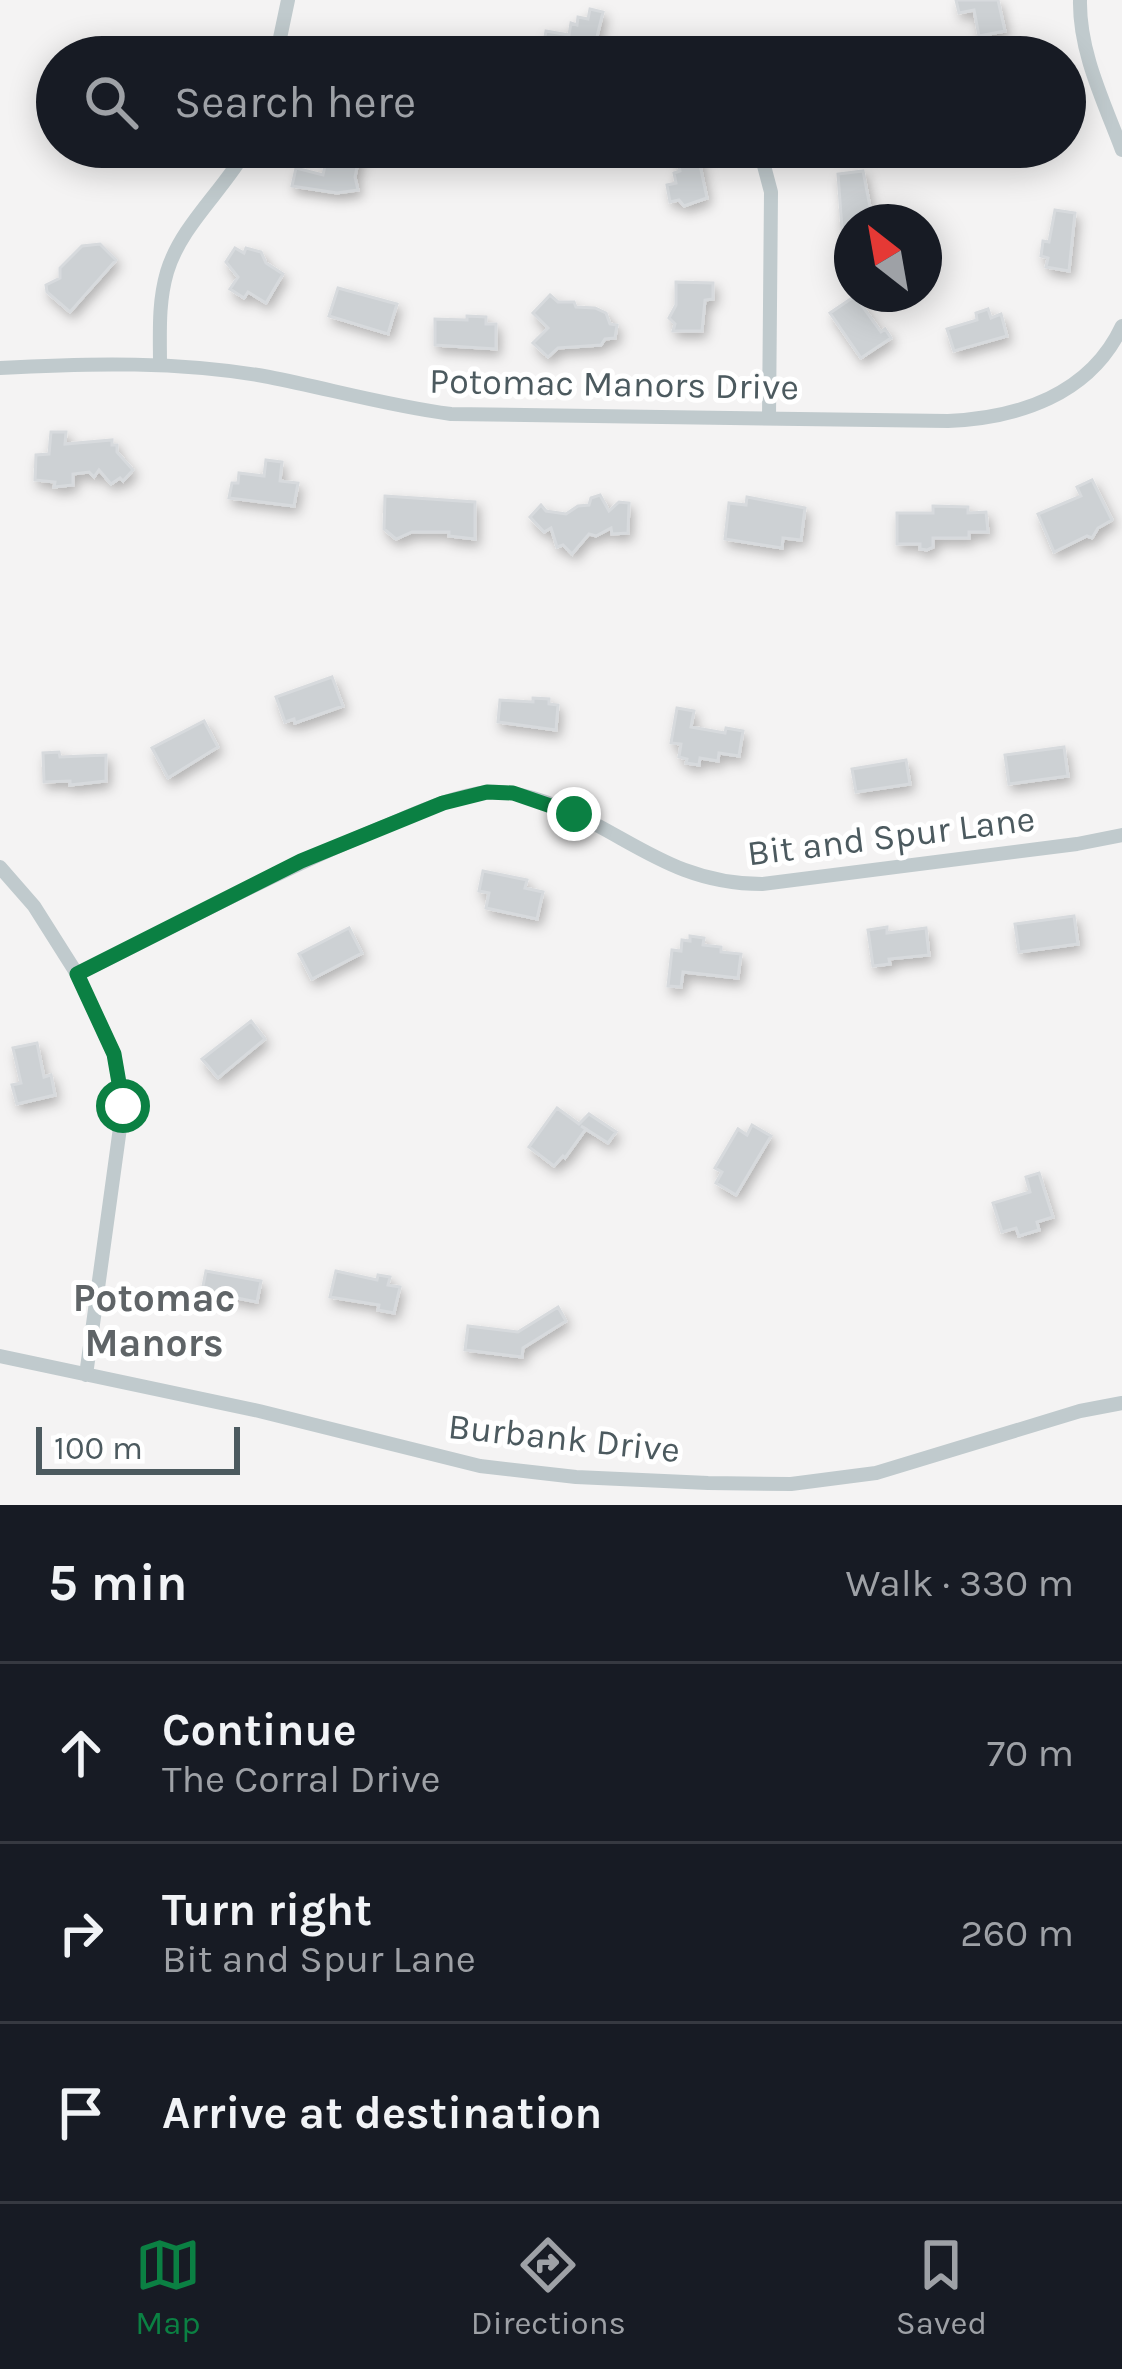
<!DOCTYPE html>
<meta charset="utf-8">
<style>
:root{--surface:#171b24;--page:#242831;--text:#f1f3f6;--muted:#9ea1a6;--line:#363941;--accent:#0b8043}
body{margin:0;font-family:Karla,sans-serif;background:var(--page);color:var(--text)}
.compass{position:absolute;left:834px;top:204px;width:108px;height:108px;border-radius:50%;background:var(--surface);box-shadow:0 6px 30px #0003;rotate:329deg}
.scale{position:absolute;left:36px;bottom:30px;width:204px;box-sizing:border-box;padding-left:12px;border:6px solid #4c5a5f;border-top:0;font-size:33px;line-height:42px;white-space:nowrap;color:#4c5a5f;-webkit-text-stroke:9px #fff;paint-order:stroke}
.stop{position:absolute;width:36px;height:36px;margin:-27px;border:9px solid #0b8043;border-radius:50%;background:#fff}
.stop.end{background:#0b8043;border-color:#fff;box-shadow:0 3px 12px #0008}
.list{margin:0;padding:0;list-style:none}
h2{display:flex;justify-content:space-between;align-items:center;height:156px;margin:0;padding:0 48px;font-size:51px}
h2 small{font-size:39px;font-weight:400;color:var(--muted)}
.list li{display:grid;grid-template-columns:78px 1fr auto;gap:36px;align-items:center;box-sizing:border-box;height:180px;padding:0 48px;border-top:3px solid var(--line)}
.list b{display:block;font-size:45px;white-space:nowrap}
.list p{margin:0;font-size:39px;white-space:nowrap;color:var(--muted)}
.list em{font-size:39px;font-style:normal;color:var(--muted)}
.icon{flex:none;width:66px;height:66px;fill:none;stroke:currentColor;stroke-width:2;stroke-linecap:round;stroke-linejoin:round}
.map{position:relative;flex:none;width:1122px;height:1505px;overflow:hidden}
.search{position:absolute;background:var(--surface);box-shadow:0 6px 30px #0003;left:36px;right:36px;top:36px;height:132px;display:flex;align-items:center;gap:30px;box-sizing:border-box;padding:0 42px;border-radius:66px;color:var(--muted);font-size:45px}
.sheet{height:696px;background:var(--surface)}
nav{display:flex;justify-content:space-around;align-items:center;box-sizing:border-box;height:168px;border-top:3px solid var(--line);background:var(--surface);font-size:33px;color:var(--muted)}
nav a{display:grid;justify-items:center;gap:6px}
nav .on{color:var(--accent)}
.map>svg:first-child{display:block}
</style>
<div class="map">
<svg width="1122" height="1505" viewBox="0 0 1122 1505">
<defs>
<filter id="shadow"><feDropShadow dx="3.5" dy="6" stdDeviation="6" flood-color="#0004"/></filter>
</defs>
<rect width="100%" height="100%" fill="#f4f3f3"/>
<!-- building -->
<path fill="#cdd1d4" stroke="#d7dadd" stroke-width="3" filter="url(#shadow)" d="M956,0h42l7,31 -26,5 -5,-26 -15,3z
M590,9l13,3 -11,45h-32l1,-5 -18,-4 3,-17 23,4 2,-12 6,2 1,-8 10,2z
M329,147h32l-6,30 3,13 -21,3 -45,-7 4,-18 27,7z
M697,151l10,47 -23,8 -5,-6 -9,2 -3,-17 9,-2 -2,-10 6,-2 -3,-16z
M863,171l10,51h-21v6l-10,1 -4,-55z
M1055,210l20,3 -6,58 -23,-4 2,-9 -7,-2 2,-15 6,1z
M100,244l16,16 -46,52 -23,-20 -1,-7 14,-7v-10l22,-22z
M235,248l9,5 2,-5 15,4 5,11 17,11 -17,29 -18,-11 -4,6 -14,-9 8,-12 -12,-15z
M676,282l37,1v16l-8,1 -3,31h-29l2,-7 -6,-6 7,-13z
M338,288l59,16 -9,30 -59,-18z
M550,295l8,7h16l2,5 19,1 11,5 4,11 7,1 -2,13 -10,1 -4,6 -43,3 -10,9 -15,-14 15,-15 -15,-15z
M855,296l26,36 4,-3 6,9 -30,20 -31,-45z
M988,309l3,9 10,-4 6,22 -53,15 -7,-22 30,-9 -1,-7z
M467,316l19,1v7h10v25l-61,-4v-26l32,1z
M51,432h15l-1,12 47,-4v5h5v7l16,18 -10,11 -3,-3 -9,6 -12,-14 -5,7 -5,-5 -16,2v11l-19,2 1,-5 -20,-2 1,-25 13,-1z
M266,460l16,2 -2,19 18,2 -4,23 -65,-8 3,-15h6l1,-10 25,3z
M1092,480l20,40 -14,8 -6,10 -5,-2 -33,16 -16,-38 43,-18 -4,-9z
M600,495l9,16 10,-9 10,1 -1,30 -16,1 -1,-6 -15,8 -7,-2 -17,20 -9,-9 -6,2 -6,-19 -7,4 -14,-15 11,-12 5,6 20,3 12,-8 11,-1 2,-7z
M385,496l90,6v37l-26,-3v-4h-37l-16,7 -12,-10z
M747,497l58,11 -4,32 -18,-2 -1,10 -57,-9 4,-36 17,2z
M933,506l35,1v6l18,-1 2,20h-19v6h-36v9l-6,3 -7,-1v-5h-23v-31h36z
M332,677l11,29 -48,17 -1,-4 -9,3 -9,-25z
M533,698l16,1v5l9,1 -2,25 -58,-8 2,-22 33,2z
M677,708l17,3 -3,16 34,6 1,-5 17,3 -4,25 -20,-3 -1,8 -18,-3 -1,7 -13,-2 1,-4 -8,-2 2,-13 -10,-1z
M204,721l14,26 -50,31 -16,-30z
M1064,747l4,29 -59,8 -4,-29z
M59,752l1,5 46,-2v26l-36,4v-4l-26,1 -1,-29z
M906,760l4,24 -54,8 -4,-23z
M483,871l44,9 -2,8 18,4 -6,27 -51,-11 3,-15 -10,-2z
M1074,916l4,28 -59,8 -4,-28z
M887,927v6l39,-5 3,27 -40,4 1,5 -17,2 -5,-36z
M349,928l13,25 -50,26 -13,-25z
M690,936l14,2 -1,7 18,2v5l20,2 -3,24 -55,-6 -2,15 -13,-1 4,-36 9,1 1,-11 8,1z
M251,1021l14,18 -47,39 -16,-19z
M37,1043l7,34 7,-2 4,20 -38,9 -5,-19 9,-2 -8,-35z
M557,1108l22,16 10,-10 27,18 -8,11 -27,-17 5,3 -21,29 -2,-2 -9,10 -25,-19z
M752,1125l19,11 -35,59 -20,-12 6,-11 -7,-4 23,-39 9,6z
M1039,1173l14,44 -16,5 2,8 -20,6 -3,-8 -14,4 -9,-29 37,-11 -4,-15z
M206,1271l55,10 -4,21 -55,-11z
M336,1271l41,9 1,-5 12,2 -2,8 12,2 -6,26 -16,-3 1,-5 -49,-8z
M558,1307l8,14 -43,27 -1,9 -57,-7 3,-24 50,6z"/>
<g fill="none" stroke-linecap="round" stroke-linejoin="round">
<!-- minor -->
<path stroke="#c0cacd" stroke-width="14" d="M1080,0c-1,52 24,102 42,150
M276,57l12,-57
M759,147l12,45 -2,226
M160,365c0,-32 -2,-62 7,-93 14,-47 58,-83 81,-125
M0,368c89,-5 181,-7 269,9 61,12 120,29 182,37l497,7c70,-3 142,-26 174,-95
M0,867l34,39 43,68 37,80 9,52 -37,269
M77,974c102,-50 202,-104 306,-147 34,-14 69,-31 105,-35 15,-1 31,2 45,6 86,25 130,86 229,86l315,-40 45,-9
M0,1356l259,55 221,55 96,11 132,6 83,1 85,-11 204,-62 42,-8"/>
</g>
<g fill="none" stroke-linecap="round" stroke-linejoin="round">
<!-- route -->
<path stroke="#0b8043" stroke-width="15" d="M123,1106l-9,-52 -37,-80 224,-113 142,-58 44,-11 26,1 61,21"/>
</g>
<g text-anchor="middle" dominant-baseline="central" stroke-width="10" stroke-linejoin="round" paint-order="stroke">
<!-- street labels -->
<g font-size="36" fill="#4c5a5f" stroke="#fff">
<text transform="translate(614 384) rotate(1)">Potomac Manors Drive</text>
<text transform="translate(891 836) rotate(-7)">Bit and Spur Lane</text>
<text transform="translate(564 1438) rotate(6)">Burbank Drive</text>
</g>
<!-- neighbourhood labels -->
<g font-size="39" font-weight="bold" fill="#5f6467" stroke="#fff">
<text x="154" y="1298">Potomac<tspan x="154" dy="45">Manors</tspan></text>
</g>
</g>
</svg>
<svg class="compass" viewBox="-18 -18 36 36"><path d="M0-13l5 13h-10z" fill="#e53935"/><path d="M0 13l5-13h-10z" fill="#9ea1a6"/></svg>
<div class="scale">100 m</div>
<div class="stop" style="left:123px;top:1106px"></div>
<div class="stop end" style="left:574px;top:814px"></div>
<div class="search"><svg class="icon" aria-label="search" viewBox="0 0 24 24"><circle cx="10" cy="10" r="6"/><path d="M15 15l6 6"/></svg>Search here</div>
</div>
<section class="sheet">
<h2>5 min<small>Walk · 330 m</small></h2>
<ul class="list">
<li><svg class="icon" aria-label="ahead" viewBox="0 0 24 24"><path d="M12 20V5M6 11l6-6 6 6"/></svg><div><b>Continue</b><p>The Corral Drive</p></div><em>70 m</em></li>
<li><svg class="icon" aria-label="right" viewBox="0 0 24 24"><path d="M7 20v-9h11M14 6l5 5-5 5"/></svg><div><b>Turn right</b><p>Bit and Spur Lane</p></div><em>260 m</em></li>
<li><svg class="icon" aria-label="arrive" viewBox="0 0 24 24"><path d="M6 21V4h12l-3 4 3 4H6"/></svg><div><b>Arrive at destination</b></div></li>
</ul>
</section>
<nav>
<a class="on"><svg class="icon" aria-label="map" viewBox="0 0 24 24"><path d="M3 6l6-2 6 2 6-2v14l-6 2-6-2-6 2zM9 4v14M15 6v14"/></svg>Map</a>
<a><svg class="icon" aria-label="directions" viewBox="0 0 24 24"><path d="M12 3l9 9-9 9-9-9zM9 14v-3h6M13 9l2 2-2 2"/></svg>Directions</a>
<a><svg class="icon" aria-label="saved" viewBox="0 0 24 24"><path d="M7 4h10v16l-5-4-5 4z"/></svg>Saved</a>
</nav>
